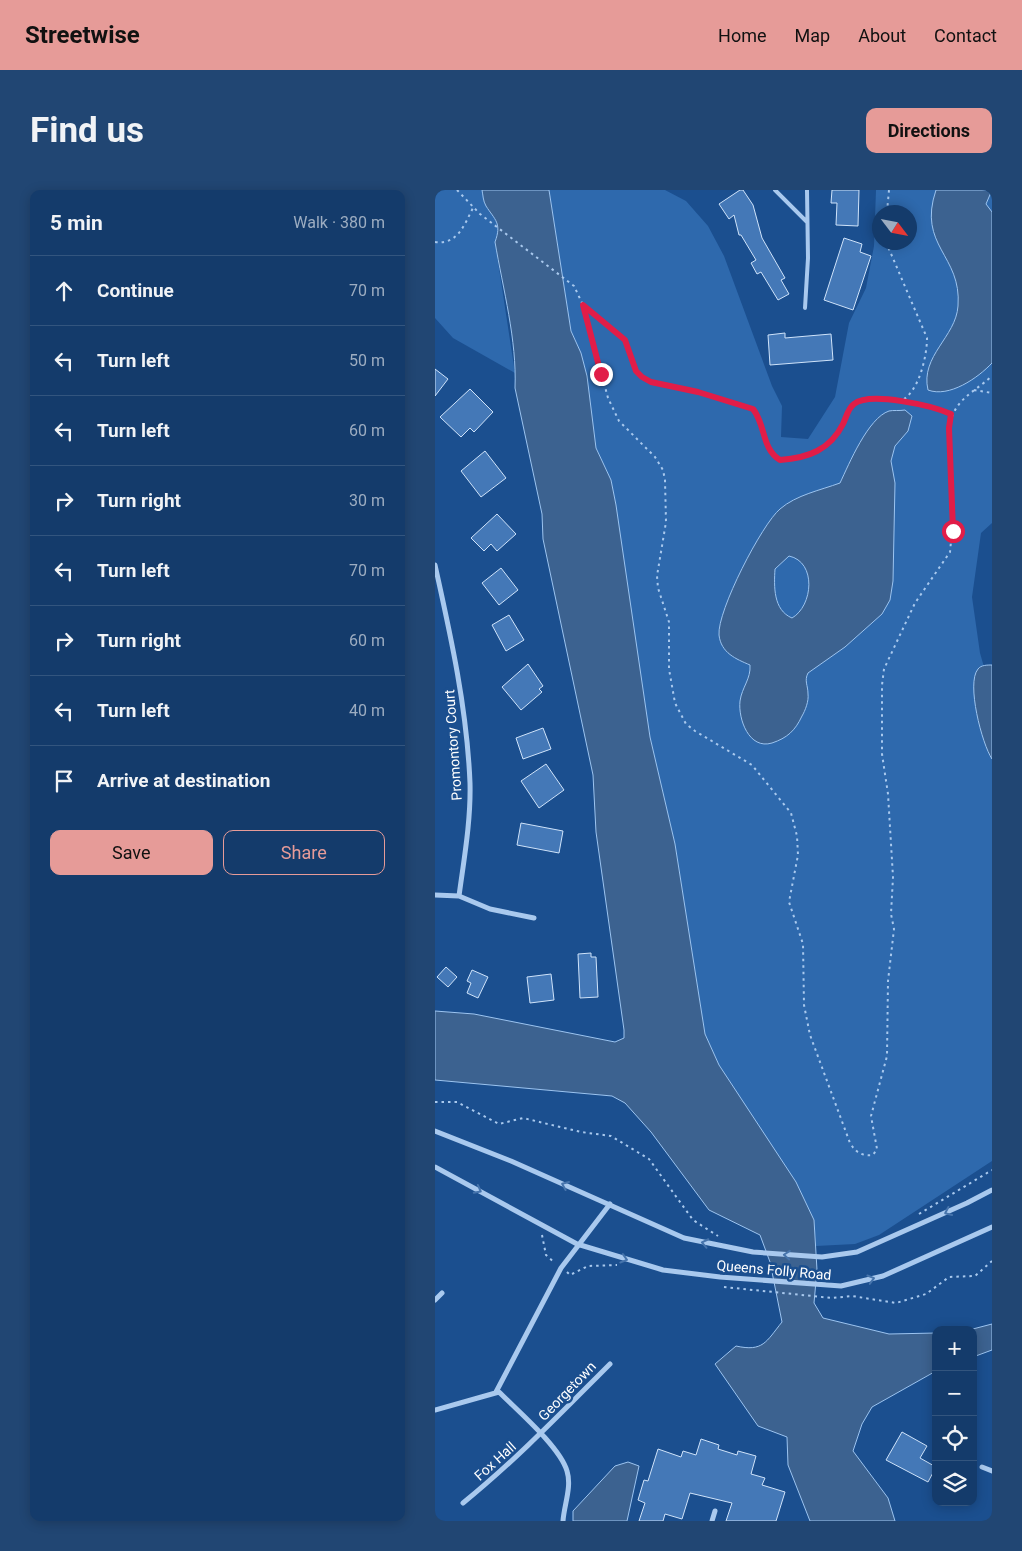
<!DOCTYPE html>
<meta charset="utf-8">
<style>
:root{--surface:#143b6b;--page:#214673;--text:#f1f3f6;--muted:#9dadc1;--line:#33557e;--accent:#e69b98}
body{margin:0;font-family:Roboto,sans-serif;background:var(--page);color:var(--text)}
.controls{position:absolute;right:15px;bottom:15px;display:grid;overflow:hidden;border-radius:10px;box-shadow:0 2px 12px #0003}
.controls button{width:45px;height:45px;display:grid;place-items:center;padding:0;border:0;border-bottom:1px solid var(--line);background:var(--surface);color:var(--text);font:25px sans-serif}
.compass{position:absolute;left:437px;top:15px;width:45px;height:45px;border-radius:50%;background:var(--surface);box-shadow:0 2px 12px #0003;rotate:122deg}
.stop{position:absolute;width:15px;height:15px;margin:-11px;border:4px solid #e11d48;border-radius:50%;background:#fff}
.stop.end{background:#e11d48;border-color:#fff;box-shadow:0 1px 5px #0008}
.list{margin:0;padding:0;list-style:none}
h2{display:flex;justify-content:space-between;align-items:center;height:65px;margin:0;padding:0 20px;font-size:21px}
h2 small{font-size:16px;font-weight:400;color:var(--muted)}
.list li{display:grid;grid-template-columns:32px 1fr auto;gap:15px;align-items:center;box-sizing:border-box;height:70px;padding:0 20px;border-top:1px solid var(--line)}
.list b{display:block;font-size:19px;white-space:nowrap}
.list em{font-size:16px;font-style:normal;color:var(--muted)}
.actions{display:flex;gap:10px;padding:15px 20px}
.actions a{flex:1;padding:11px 0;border:1px solid var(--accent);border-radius:10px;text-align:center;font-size:18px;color:var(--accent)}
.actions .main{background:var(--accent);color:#111}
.icon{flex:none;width:28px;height:28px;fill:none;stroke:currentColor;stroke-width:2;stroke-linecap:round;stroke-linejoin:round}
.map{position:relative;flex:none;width:557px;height:1331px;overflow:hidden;border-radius:10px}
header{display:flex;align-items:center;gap:30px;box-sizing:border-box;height:70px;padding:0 25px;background:var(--accent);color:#111}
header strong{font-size:24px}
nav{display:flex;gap:28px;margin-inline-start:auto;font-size:18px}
.intro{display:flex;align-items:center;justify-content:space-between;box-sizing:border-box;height:120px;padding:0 30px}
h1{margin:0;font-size:35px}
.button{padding:12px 22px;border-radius:10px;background:var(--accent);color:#111;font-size:18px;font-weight:700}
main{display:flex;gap:30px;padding:0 30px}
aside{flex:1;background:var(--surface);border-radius:10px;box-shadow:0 2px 12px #0003}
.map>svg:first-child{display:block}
</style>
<header>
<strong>Streetwise</strong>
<nav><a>Home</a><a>Map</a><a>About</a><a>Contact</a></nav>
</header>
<div class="intro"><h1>Find us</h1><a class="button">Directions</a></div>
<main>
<aside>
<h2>5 min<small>Walk · 380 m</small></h2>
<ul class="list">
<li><svg class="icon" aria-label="ahead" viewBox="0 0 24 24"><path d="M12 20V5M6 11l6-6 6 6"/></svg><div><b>Continue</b></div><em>70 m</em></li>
<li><svg class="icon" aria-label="left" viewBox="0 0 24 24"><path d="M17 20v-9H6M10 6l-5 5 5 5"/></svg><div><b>Turn left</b></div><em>50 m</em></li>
<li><svg class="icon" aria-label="left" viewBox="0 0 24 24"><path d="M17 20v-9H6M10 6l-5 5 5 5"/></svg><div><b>Turn left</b></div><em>60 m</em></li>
<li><svg class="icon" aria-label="right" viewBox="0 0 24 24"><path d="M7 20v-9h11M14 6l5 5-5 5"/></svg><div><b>Turn right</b></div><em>30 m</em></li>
<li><svg class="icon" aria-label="left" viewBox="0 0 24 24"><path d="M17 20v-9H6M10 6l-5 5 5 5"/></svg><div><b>Turn left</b></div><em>70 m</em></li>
<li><svg class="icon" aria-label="right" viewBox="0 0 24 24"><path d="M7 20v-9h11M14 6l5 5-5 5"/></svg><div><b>Turn right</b></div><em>60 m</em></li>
<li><svg class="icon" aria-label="left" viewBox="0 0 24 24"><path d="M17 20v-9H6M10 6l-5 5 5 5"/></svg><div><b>Turn left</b></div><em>40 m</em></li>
<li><svg class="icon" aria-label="arrive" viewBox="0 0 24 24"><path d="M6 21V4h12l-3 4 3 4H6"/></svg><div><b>Arrive at destination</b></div></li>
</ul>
<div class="actions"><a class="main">Save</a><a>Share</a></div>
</aside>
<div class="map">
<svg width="557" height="1331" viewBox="0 0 557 1331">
<rect width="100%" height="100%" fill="#1b4f8f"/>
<!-- green -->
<path fill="#2e69ad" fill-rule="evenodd" d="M0,0h47c1,5 1,11 4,16 9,14 16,17 9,36l20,131 -62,-35 -18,-20z
M114,0h116l21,11 22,25 16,30 48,130 10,20 -1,31 27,2 27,-42 14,-74 17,-35 8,-42 2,-56h116v333l-11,10 -9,64 8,56 12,42v466l-113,74 -24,9 -39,2 -2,-26 -95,-155 -14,-31 -30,-190 -25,-107 -39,-257 -15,-32 -9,-72 -6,-23 -10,-22zM444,22h30v30h-30z"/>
<!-- water -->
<path fill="#3c6290" stroke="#9cc4f0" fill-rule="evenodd" d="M47,0h67l22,141 10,22 6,23 9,72 15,32 5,25 34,232 25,107 30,190 14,31 77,117 18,38 3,50 -3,33 9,15 66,16 47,-1v38l-64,36 -10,17 -9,27 35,47 7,23h-85l-22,-56 -1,-28 -29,-11 -43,-62 21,-18c27,6 30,-4 46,-24l-12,-60 -10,-27 -51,-25 -58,-78 -26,-29 -13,-7 -177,-16v-69l39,3 141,28 9,-4v-8l-28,-198 -3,-57 -50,-236 -1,-25 -27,-126c2,-48 -12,-99 -20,-146 7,-19 0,-22 -9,-36 -3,-5 -3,-11 -4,-16z
M501,0h56l-6,14 6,8v151c-14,15 -43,35 -64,27 -8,-34 28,-53 30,-84 4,-51 -41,-60 -22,-116z
M470,220l7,6 -4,15 -13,15 -4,15 4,22 -2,98 -3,19 -8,14 -37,33 -37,26c-4,8 0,12 0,21 1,7 -3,17 -6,22 -7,15 -15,22 -30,27 -23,7 -34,-24 -32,-42 2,-14 11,-22 10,-36 -14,-6 -29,-12 -31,-30 -2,-24 43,-111 61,-126 16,-14 41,-19 60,-26 9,-19 28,-65 49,-72 4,-1 11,0 16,-1zM354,366c28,6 24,50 3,62 -19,-8 -18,-32 -17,-49z
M557,475v94c-10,-15 -26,-76 -14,-90 3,-4 9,-4 14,-4z
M557,1134v26l-19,7v-27h-4z
M193,1272l11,4 -12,55h-54v-10l42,-45z"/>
<!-- building -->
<path fill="#4478b7" stroke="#cfe3fa" d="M305,0h3l10,15 9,33 23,40 -4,2 8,14 -11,6 -17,-28 -4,2 -6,-11 5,-3 -15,-25h-2l-5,-20 -5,4 -10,-15z
M397,0h27l-1,36 -22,-1 1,-22h-6z
M409,48l18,6 -2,8 11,4 -18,54 -29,-10z
M350,143v5l46,-4 2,26 -63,5 -2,-30z
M0,179l13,10 -13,17z
M35,199l23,23 -19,20 -4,-4 -9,9 -21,-20z
M50,261l21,27 -25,19 -20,-26z
M62,324l19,20 -19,17 -6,-7 -7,7 -13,-13z
M66,378l17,22 -19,15 -17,-22z
M74,425l15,25 -18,11 -14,-26z
M93,474l15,22 -4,3 3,3 -21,18 -19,-23z
M108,538l8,21 -28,10 -7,-21z
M111,574l18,26 -25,18 -18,-27z
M86,633l42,8 -4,22 -42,-8z
M156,763v4h5l2,40 -18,1 -2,-44z
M11,777l11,10 -9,10 -11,-10z
M37,780l16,7 -10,21 -11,-5 4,-10 -4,-2z
M116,784l3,26 -24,3 -3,-26z
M467,1242l25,14 -7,12 16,9 -8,15 -42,-22z
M266,1249l18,6 -1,4 19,6 1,-4 18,5 -5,18 14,4 -3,7 23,7 -9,29h-50l6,-18 -42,-10 -8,26 -17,-5 -2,7h-24l6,-18 -7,-3 6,-20 4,1 10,-32 23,8 2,-6 13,4z"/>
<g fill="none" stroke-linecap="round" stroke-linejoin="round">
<!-- path -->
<path stroke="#a9c9ee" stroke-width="2" stroke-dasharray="2.5 4" stroke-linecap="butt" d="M22,0l23,24 94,72 9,19 25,93 11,23 36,36 8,13 2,10 1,42 -9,54 1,12 11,34v47l6,34 11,21 9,7 57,34 39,48 6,23 1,19 -9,47 14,42 1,61 6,30 40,108c6,10 12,13 23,12l4,-6 -6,-33 16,-60 1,-75 6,-52 -3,-15 2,-37 -5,-83 -6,-40v-69l2,-16 31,-66 35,-51 2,-21 -3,-103c5,-29 23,-34 43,-52
M452,22l2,-22
M0,52c23,3 29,-17 38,-34
M451,52l41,96c0,18 -8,54 -26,63
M148,115l42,35 11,31 6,6 9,5 47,10 55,17c13,16 8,39 27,51 28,-2 50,-10 63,-36 3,-6 5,-16 11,-20 16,-13 79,2 97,10
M539,200l18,3
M0,912h22l42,22 24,-6 58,14 30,4 38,23 44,61 25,16
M484,1024l73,-44
M107,1045l4,20 9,8
M132,1082l3,3 18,-9 29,-1
M289,1097l108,11 20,-2 44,7 30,-9 23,-17 26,-1 17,-15"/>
<!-- service -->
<path stroke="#a9c9ee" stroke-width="4" d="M340,0l32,32
M370,118l3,-50 -1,-68"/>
<!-- minor -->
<path stroke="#a9c9ee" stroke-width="5" d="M0,375c16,72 32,144 35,218 1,37 -6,76 -11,113
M0,705l24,1 31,13 44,9
M0,941l76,30 173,77 69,14 69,5 35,-5 110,-49 25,-13
M0,977l142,77 86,26 57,7 121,9 42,-10 109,-49
M0,1110l7,-7
M61,1202l65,-124 49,-64
M0,1220l64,-18c19,19 61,55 68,79 5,16 -3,34 -4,50
M547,1277l10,4
M28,1313c53,-43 99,-91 147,-139
M277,1331l3,-10"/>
</g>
<!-- one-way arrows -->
<defs><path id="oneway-chevron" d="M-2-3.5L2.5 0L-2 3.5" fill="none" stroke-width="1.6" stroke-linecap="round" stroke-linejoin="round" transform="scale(1.25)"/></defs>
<g stroke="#4674ac">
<use href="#oneway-chevron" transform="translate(130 995) rotate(-157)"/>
<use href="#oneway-chevron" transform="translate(43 1000) rotate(28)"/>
<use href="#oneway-chevron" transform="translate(513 1022) rotate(155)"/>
<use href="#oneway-chevron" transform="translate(270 1053) rotate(-168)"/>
<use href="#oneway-chevron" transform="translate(352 1065) rotate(-176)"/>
<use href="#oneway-chevron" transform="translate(189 1069) rotate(17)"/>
<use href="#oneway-chevron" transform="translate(436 1089) rotate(-16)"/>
</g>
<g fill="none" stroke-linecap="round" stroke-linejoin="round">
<!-- route -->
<path stroke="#e11d48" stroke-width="6" d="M166,184l-18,-69 42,35 11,31 6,6 9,5 47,10 55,17c13,16 8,39 27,51 28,-2 50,-10 63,-36 3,-6 5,-16 11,-20 16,-13 79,2 97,10l-2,14 4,103"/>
</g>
<g text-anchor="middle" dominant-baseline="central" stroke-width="5" stroke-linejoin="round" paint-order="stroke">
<!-- street labels -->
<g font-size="14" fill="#fff" stroke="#1b4f8f">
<text transform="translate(18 555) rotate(-94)">Promontory Court</text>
<text transform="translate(339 1080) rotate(5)">Queens Folly Road</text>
<text transform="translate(132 1201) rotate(-46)">Georgetown</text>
<text transform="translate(60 1271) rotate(-42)">Fox Hall</text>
</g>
</g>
</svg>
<div class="controls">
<button>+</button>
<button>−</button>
<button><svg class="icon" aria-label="locate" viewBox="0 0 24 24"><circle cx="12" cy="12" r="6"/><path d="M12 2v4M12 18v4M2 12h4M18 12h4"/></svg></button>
<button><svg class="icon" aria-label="layers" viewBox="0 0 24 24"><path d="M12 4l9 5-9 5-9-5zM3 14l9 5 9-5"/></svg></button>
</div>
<svg class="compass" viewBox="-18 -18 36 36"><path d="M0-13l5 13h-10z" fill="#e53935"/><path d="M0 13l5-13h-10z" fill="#9dadc1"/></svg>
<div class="stop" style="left:518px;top:341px"></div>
<div class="stop end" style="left:166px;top:184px"></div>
</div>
</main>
